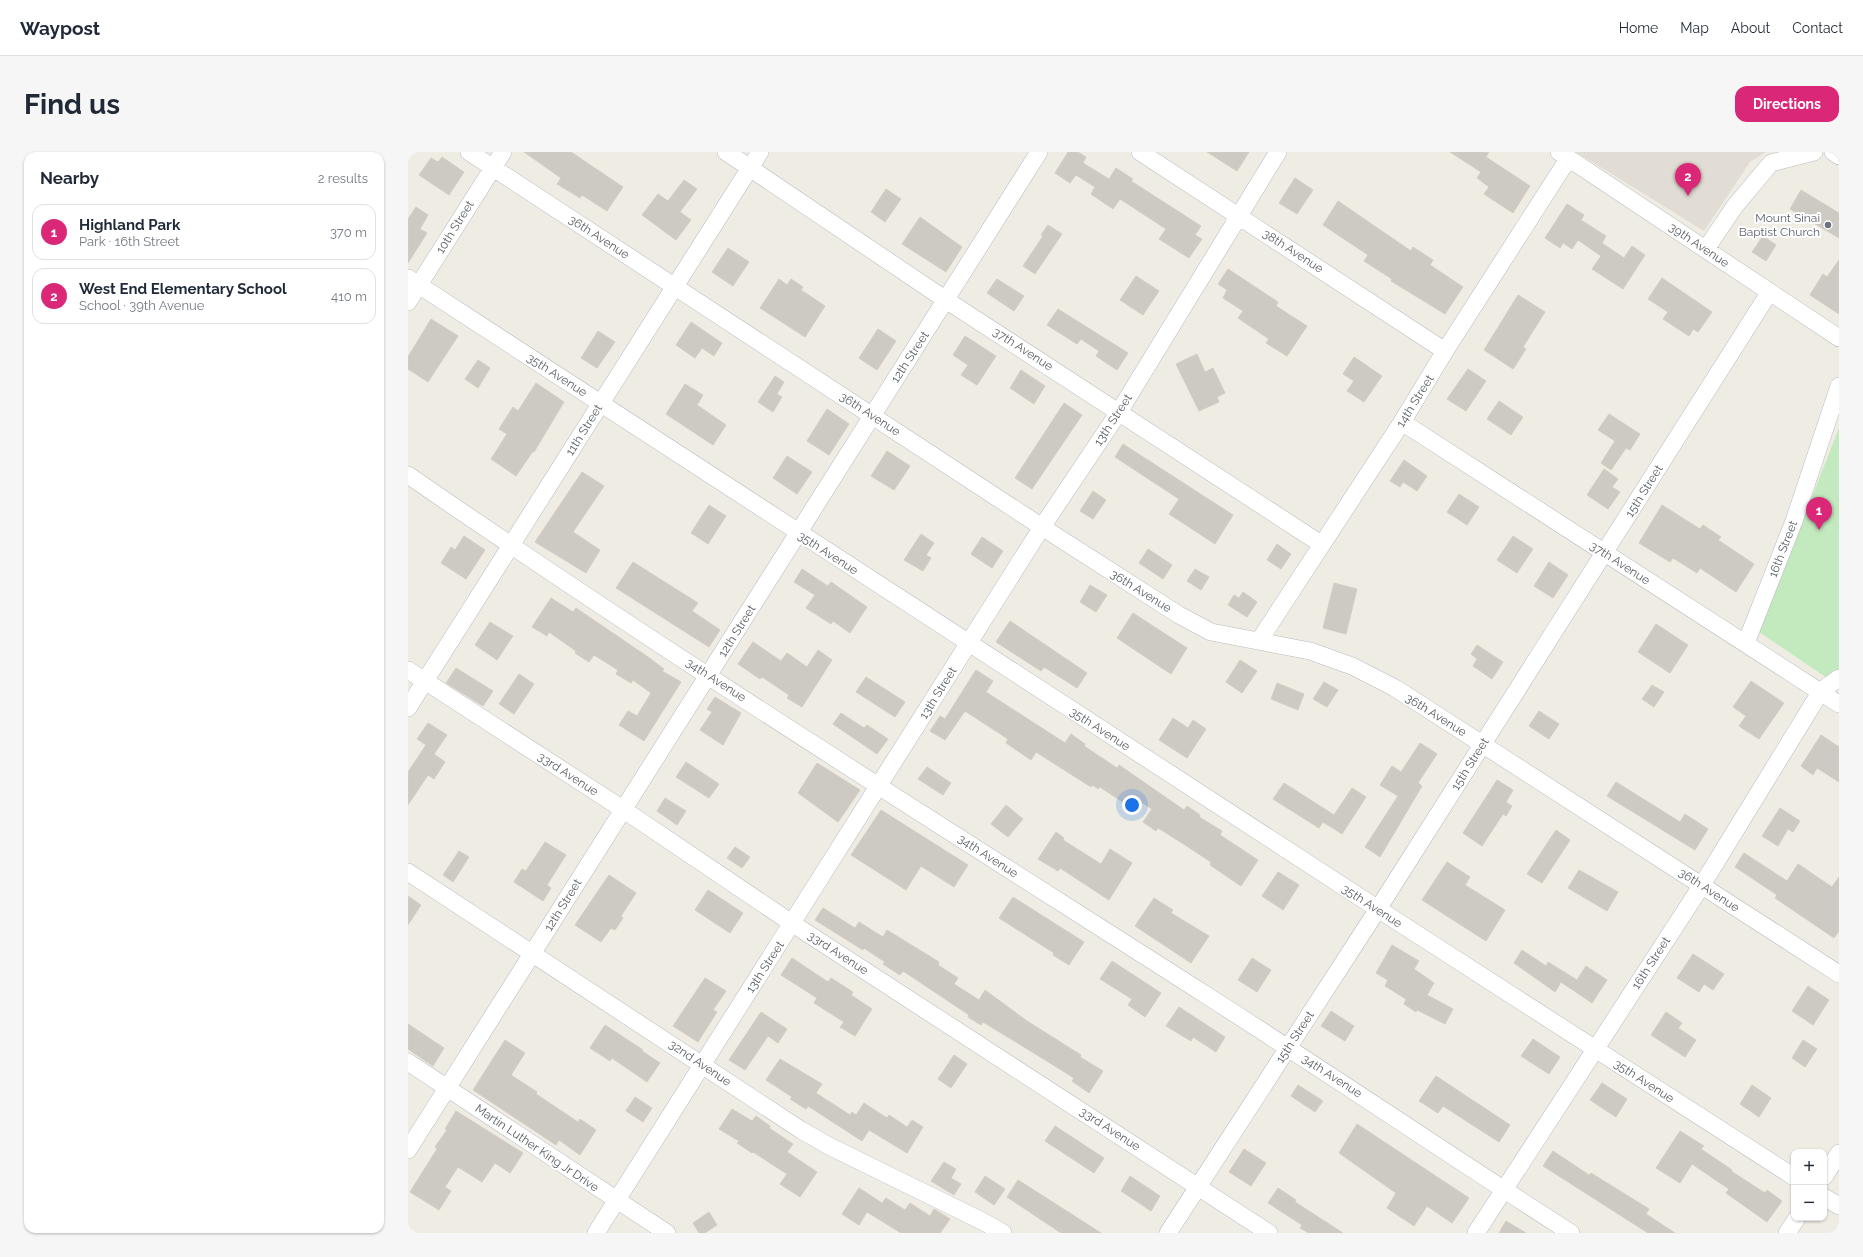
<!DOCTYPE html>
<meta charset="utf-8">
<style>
:root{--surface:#fff;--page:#f6f6f7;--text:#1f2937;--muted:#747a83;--line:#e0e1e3;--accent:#db2777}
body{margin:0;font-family:Raleway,sans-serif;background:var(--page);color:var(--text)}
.controls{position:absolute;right:12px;bottom:12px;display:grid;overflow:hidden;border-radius:8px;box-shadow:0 1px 3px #0004}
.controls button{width:36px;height:36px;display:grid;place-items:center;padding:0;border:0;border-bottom:1px solid var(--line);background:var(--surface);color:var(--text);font:20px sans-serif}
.you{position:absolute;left:724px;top:653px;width:14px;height:14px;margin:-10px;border:3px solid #fff;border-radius:50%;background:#1a73e8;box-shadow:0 0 0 6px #1a73e833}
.badge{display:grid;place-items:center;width:26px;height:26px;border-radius:50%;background:var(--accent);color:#fff;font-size:13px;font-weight:700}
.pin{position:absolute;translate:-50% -33px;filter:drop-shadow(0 1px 2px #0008)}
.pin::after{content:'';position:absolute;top:21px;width:14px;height:12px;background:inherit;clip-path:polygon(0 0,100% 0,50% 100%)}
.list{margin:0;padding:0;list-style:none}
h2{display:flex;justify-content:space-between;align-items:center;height:52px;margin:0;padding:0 16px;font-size:17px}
h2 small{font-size:13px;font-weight:400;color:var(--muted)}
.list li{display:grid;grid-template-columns:26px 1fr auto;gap:12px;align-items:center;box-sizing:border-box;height:56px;margin:0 8px 8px;padding:0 8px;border:1px solid var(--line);border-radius:12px}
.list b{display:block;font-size:15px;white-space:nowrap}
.list p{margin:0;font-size:13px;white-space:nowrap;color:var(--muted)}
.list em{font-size:13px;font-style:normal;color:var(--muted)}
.map{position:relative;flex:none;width:1431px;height:1081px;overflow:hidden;border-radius:12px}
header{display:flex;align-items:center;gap:24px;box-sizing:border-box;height:56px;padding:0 20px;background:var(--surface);border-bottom:1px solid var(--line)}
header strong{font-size:19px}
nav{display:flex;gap:22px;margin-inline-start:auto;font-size:14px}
.intro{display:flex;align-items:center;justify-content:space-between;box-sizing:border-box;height:96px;padding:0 24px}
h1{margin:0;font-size:28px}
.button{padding:10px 18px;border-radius:12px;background:var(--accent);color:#fff;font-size:14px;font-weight:700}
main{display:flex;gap:24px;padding:0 24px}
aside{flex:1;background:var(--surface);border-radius:12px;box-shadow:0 1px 3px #0004}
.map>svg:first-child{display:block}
</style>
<header>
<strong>Waypost</strong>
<nav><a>Home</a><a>Map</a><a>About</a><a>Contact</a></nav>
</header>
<div class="intro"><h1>Find us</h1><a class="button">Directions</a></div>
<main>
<aside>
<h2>Nearby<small>2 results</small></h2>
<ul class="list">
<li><span class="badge">1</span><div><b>Highland Park</b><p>Park · 16th Street</p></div><em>370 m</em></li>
<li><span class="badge">2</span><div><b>West End Elementary School</b><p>School · 39th Avenue</p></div><em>410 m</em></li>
</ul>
</aside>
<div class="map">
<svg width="1431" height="1081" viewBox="0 0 1431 1081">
<rect width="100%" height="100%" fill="#efece4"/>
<!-- education -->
<path fill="#e2ddd4" d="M1168,0h190l-16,10 -46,69z"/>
<!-- green -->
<path fill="#c3e9be" d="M1431,276v258l-80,-54z"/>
<!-- building -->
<path fill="#cdc9c3" stroke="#d5cdc1" d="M116,0h47l52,35 -16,24 -25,-16 -2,3 -23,-14 4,-6z
M660,0h10l8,5 -3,6 26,16 7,-11 17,11 -2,2 70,45 -6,9 7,4 -13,19 -30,-19 7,-10 -46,-30 -7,10 -22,-15 4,-7 -19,-12 -6,8 -15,-10z
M799,0h42l-12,19z
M1042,0h39l-3,5 44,29 -17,27 -29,-19 5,-7 -12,-9 4,-6z
M34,5l22,15 -15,23 -30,-20 12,-17 7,4z
M887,26l18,12 -16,24 -18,-11z
M276,28l13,9 -17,23 11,8 -15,20 -34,-25 16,-21 10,7z
M478,37l15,10 -16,23 -14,-10z
M1393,38l38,23v25l-49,-29z
M930,49l73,50 2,-4 20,13 -3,5 33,22 -18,27 -54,-33 1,-2 -28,-18 4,-6 -45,-30z
M1159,52l17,11 -3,5 25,16 -4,7 22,15 8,-12 13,9 -22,34 -31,-20 9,-13 -23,-16 -6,9 -9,-6 -3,5 -15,-10z
M8,55l12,8 -8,14 7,4 -19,30v-44z
M512,65l42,30 -16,25 -44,-28z
M640,73l14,9 -27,40 -12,-8 20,-30 -2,-1z
M1355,84l13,9 -10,16 -14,-9z
M320,96l21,14 -16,24 -21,-14z
M1431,108v54l-29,-19 13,-21 4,3z
M820,117l50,33 -2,4 31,20 -20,30 -21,-13 3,-4 -31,-21 5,-7 -20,-13 4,-8 -9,-6z
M728,124l23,15 -16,24 -23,-15z
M1254,126l50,34 -14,20 -5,-3 -4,7 -26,-17 5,-7 -20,-13z
M371,127l8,6 4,-6 12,8 -2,3 24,16 -20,31 -45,-29z
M589,127l27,17 -10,15 -27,-18z
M1110,143l27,17 -22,35 3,2 -13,20 -29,-19z
M650,157l70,44 -11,17 -21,-14 3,-5 -18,-12 -4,5 -30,-19z
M23,167l27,17 -30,46 -20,-13v-12z
M283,170l31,21 -8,13 -12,-8 -7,10 -19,-13z
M470,177l18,12 -19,29 -18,-12z
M190,179l17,11 -18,26 -16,-10z
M557,184l31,20 -19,29 -16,-10 7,-10 -15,-10z
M789,202l8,18 8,-4 12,25 -8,4 2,5 -20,9 -23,-47z
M946,205l28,19 -18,26 -17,-11 7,-10 -11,-7z
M70,208l12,8 -12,20 -13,-9z
M1060,217l18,12 -20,30 -19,-12z
M613,218l24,16 -11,18 -24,-16z
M367,224l9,6 -7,12 5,3 -9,15 -15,-10z
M128,231l28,19 -30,50 -1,-1 -17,25 -25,-17 16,-25 -8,-5 14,-22 5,4z
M277,232l18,11 -6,10 29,20 -13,20 -47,-31z
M1091,249l24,16 -12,18 -24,-16z
M656,251l18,12 -50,74 -17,-11z
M419,257l22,15 -20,31 -22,-14z
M1201,262l31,20 -10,16 -4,-2 -15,22 -10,-7 14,-22 -17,-11z
M715,292l110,71 -18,29 -46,-30 10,-15 -64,-42z
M479,299l23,15 -16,24 -23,-14z
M379,304l25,16 -15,22 -24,-16z
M996,308l23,16 -10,15 -14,-9 -3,5 -10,-6z
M1196,317l14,10 -6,8 8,5 -12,17 -21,-14z
M174,320l22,14 -31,46 27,18 -14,23 -51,-31z
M685,339l13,9 -13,19 -13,-8z
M1051,342l20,13 -12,18 -20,-13z
M301,353l17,11 -18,28 -17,-11z
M1254,353l38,24 3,-4 18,12 -3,3 36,24 -18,28 -36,-24 -3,5 -24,-15 -3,4 -31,-19z
M513,382l13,9 -8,12 5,3 -8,13 -19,-11z
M56,384l21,14 -19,29 -25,-16 10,-16 4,3z
M1105,384l20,13 -16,24 -20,-13z
M574,385l21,14 -11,17 -21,-14z
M869,392l14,10 -10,15 -14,-9z
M740,397l24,16 -9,14 -24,-16z
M225,410l65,41 -6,8 28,19 -11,17 -93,-59z
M1141,410l19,13 -15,23 -19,-12z
M394,417l26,17 3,-4 36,25 -17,26 -17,-12 -2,3 -25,-16 9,-13 -21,-13z
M787,417l14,8 -8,13 -14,-9z
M926,431l23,6 -11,45 -23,-6z
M682,433l17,10 -11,17 -16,-10z
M835,440l14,10 -10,15 -19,-12 6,-10 5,3z
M143,446l22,14 3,-4 72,49 16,12 -2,2 19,11 -37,59 -25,-16 9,-14 9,5 14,-23 -18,-13 -2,3 -15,-9 2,-4 -24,-15 -5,7 -14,-9 1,-2 -27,-19 -2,4 -15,-9z
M725,461l54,35 -16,26 -54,-36z
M602,469l77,52 -10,15 -33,-21 -3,4 -45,-29z
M82,470l23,14 -16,24 -22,-15z
M1248,472l32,21 -18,28 -32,-21z
M345,490l28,19 6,-8 20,14 11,-17 14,10 -30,47 -15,-9 2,-3 -27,-18 -2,2 -22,-15z
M1069,493l26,17 -11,17 -19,-13 4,-7 -6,-5z
M832,508l17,11 -15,22 -16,-11z
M48,516l37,23 -10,15 -37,-23z
M568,518l17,11 -7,11 79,51 6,-9 14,10 -1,2 33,22 2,-3 65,45 3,-4 13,9 -1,2 23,14 -2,4 38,25 -17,26 -31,-21 1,-3 -29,-19 -24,-15 -2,3 -13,-9 9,-13 -20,-13 -5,9 -27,-18 -2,2 -5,-4 -2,2 -55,-35 -5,8 -25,-17 2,-4 -43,-28 -20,29 -15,-9 10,-15 5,3z
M111,522l15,10 -20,30 -15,-10z
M458,525l39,25 -10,15 -39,-25z
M1343,529l33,22 -25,36 -20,-13 7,-10 -13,-9z
M916,530l14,8 -11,17 -14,-8z
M869,531l27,11 -6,16 -27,-11z
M1244,533l12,7 -10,15 -12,-8z
M307,545l26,16 -18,32 -23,-15 12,-18 -5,-3z
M1131,559l20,13 -10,15 -20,-13z
M433,561l23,15 3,-3 21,14 -11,15 -44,-30z
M765,566l15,10 5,-8 13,9 -19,29 -28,-18z
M20,571l19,12 -13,19 11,8 -11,17 -6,-4 -20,30v-33l18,-27 -9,-6z
M1413,583l18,12v35l-22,-14 -4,7 -12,-9z
M1012,591l17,11 -19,29 4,3 -42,71 -15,-10 33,-51 -18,-11 12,-19 9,6z
M278,610l33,22 -10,14 -33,-21z
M409,611l43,27 -22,32 -40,-29z
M519,615l24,16 -8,12 -25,-16z
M1089,628l16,10 -7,12 6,4 -6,10 -3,-2 -21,32 -19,-13z
M1208,630l64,40 5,-8 23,15 -13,21 -88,-54z
M876,631l50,32 18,-27 14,9 -24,37 -19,-12 -4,6 -46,-29z
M257,646l21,13 -9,14 -20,-14z
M598,653l17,14 -15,18 -17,-13z
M1372,656l20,13 -7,11 -5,-3 -10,17 -16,-10z
M473,658l87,55 -14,22 -33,-21 -15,24 -55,-35z
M1148,678l14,10 -28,43 -15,-9z
M648,680l8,6 -1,2 38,24 9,-15 22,14 -23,37 -49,-32 -2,3 -20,-12z
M137,690l21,13 -19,30 4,3 -8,13 -29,-19 8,-13 4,2z
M327,695l15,10 -8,11 -15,-10z
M51,699l10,6 -16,25 -10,-7z
M1336,701l43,28 11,-17 34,23 7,-10v54l-5,7 -59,-40 2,-3 -42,-28z
M1039,710l23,15 -5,8 40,25 -19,31 -64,-41z
M1171,718l39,22 -11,19 -39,-23z
M870,720l21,13 -16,25 -21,-14z
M201,723l27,18 -15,23 2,2 -8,12 -4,-2 -10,14 -26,-17z
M300,738l35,23 -13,20 -35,-23z
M0,744l13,9 -13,20z
M605,745l71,45 -15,23 -16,-10 1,-2 -55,-35z
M746,746l19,12 -2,3 38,23 -18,27 -56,-37z
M415,756l32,20 4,-6 24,15 4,-7 52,32 -1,3 20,13 -4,6 25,16 6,-10 42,31 54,34 -1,2 23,14 -14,22 -17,-12 2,-3 -32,-20 -59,-36 -2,3 -13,-8 1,-2 -66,-44 -3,4 -17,-11 2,-2 -21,-14 -1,2 -48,-30z
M984,793l27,16 -5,8 20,14 -7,12 26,14 -8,15 -28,-14 -1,2 -12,-8 2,-5 -21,-13 3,-6 -12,-7z
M1114,798l24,16 2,-4 29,18 9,-14 21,14 -15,23 -31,-21 -6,10 -41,-29z
M1285,802l31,20 -11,16 -9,-6 -5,8 -22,-14z
M384,806l36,24 3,-4 22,14 -2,3 21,14 -17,27 -15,-9 4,-5 -30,-19 3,-5 -36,-23z
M844,806l19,12 -14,22 -19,-12z
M704,809l49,32 -16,24 -17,-12 4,-6 -32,-20z
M297,826l21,13 -13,19 4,2 -19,30 -25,-16z
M1400,834l21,14 -16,25 -21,-14z
M771,855l46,30 -9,15 -23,-15 -2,4 -25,-15z
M923,859l23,15 -9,15 -24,-15z
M353,860l26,17 -9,14 -10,-7 -23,34 -16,-10z
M1258,860l16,11 -4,5 18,12 -11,17 -34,-22z
M0,872l36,24 -11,18 -25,-17z
M197,873l38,25 -1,1 18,12 -13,19 -35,-24 -2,3 -20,-13z
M1125,887l27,18 -11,17 -28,-18z
M97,888l20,13 -14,22 26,17 -1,2 42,28 2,-3 16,11 -16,25 -21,-15 -3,5 -83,-55z
M1395,888l14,9 -12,18 -13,-9z
M546,903l13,9 -16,24 -13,-9z
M372,907l42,25 -6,9 34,22 2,-3 4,3 8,-12 23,15 2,-3 18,12 5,-7 11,7 -16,26 -38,-23 -7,11 -54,-35 -2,3 -16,-10 2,-2 -26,-17z
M1028,924l74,49 -11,17 -56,-36 -5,7 -19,-12z
M1194,931l25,16 -11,18 -26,-17z
M890,933l25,16 -8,11 -24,-16z
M1344,933l19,13 -12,19 -19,-13z
M227,945l17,11 -9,14 -17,-11z
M324,957l20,12 4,-5 14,10 -1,2 24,16 -6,8 30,20 -17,25 -20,-13 7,-10 -34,-22 -1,1 -15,-10 2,-2 -20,-12z
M48,959l67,42 -13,20 -15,-10 -13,19 -24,-15 -13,20 6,4 -12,19 -29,-18 27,-43 -2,-2 12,-17 -2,-1z
M949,972l112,74 -17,25 -25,-17 -13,20 -27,-18 9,-15 -57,-40z
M647,974l49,32 -10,15 -49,-32z
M1272,979l24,15 -3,3 31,21 -1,1 34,22 2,-3 15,11 -15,21 -41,-29 3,-4 -37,-25 -12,19 -24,-15z
M836,997l22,14 -15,23 -22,-14z
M1145,999l36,24 2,-2 58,36 -3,5 29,19h-27l-105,-67z
M536,1010l12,7 -5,9 10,6 -7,11 -23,-14z
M577,1024l20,13 -11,16 -19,-13z
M722,1024l30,20 -9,15 -30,-20z
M610,1028l44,28 39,25h-40l-54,-36z
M451,1036l23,15 4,-5 19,12 5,-7 20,13 4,-7 16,10 -10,14h-39l-34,-21 -8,13 -17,-11z
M870,1036l18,12 -1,2 48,31h-34l-9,-5 2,-3 -34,-22z
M301,1060l8,13 -12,8h-6l-6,-10z
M1098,1069l20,12h-27z"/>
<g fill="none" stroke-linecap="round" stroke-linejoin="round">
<!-- minor casing -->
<g stroke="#b6bbbf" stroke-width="18">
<path id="minor" d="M61,0l573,375 137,88 32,17 99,19 42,15 43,22 444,286
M318,0l220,148 375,244
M732,0l305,199
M1151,0l280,186
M1425,0l6,4
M1298,97l29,-43 36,-43 43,-11
M0,126l970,631 416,268
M0,150l95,-150
M994,270l437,282
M0,323c262,181 532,350 801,522 121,77 240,158 362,236
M851,489l143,-219 43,-71 123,-192
M1338,491l48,-122 45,-135
M0,518l216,140 169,114 476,309
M0,556l352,-556
M0,720l393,258 28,16 153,75 21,12
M0,910l259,171
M0,998l631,-998
M1416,1025l15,-24
M1416,1045l15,9
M188,1081l446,-706 77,-115 159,-260
M760,1081l210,-324 391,-616
M1068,1081l226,-348 119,-194 18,-13
M1379,1081l10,-15"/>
</g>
<!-- minor -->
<use href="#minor" stroke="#fff" stroke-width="17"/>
</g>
<!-- markers -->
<circle fill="#6b7280" stroke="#fff" stroke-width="1.5" cx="1420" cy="73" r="4"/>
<g text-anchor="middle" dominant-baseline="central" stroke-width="4" stroke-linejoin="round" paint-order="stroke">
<!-- worship labels -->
<g font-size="12" fill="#5b616d" stroke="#fff" text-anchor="end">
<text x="1412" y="66">Mount Sinai<tspan x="1412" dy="14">Baptist Church</tspan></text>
</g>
<!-- street labels -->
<g font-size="12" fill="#5c6166" stroke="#fff">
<text transform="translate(47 75) rotate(-58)">10th Street</text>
<text transform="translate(191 85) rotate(33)">36th Avenue</text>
<text transform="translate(1291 93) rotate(34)">39th Avenue</text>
<text transform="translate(885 99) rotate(33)">38th Avenue</text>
<text transform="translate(615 197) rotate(33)">37th Avenue</text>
<text transform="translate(502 205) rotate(-57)">12th Street</text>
<text transform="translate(149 223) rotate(33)">35th Avenue</text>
<text transform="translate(1007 249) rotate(-58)">14th Street</text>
<text transform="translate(462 262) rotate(33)">36th Avenue</text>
<text transform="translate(705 268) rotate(-57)">13th Street</text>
<text transform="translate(176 278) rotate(-58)">11th Street</text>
<text transform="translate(1236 339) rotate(-58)">15th Street</text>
<text transform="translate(1375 397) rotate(-69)">16th Street</text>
<text transform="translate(420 401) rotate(33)">35th Avenue</text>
<text transform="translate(1212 411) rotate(33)">37th Avenue</text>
<text transform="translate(733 439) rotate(32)">36th Avenue</text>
<text transform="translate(329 479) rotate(-58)">12th Street</text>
<text transform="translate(308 528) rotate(33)">34th Avenue</text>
<text transform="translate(530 541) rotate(-58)">13th Street</text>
<text transform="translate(1028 563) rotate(32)">36th Avenue</text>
<text transform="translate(692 577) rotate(33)">35th Avenue</text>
<text transform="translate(1062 612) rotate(-58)">15th Street</text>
<text transform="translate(160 622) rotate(33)">33rd Avenue</text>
<text transform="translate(580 704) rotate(33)">34th Avenue</text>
<text transform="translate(1301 738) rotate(33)">36th Avenue</text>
<text transform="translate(155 753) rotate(-58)">12th Street</text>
<text transform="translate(964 754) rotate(33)">35th Avenue</text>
<text transform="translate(430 801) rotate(33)">33rd Avenue</text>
<text transform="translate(1243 811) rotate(-57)">16th Street</text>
<text transform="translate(357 815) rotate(-57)">13th Street</text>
<text transform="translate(887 885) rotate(-57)">15th Street</text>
<text transform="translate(292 911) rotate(34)">32nd Avenue</text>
<text transform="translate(924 924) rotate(33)">34th Avenue</text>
<text transform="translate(1236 929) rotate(33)">35th Avenue</text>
<text transform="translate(702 977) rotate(33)">33rd Avenue</text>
<text transform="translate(129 996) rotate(34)">Martin Luther King Jr Drive</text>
</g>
</g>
</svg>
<div class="controls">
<button>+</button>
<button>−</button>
</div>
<div class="you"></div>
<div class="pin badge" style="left:1411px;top:378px">1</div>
<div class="pin badge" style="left:1280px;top:44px">2</div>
</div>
</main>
